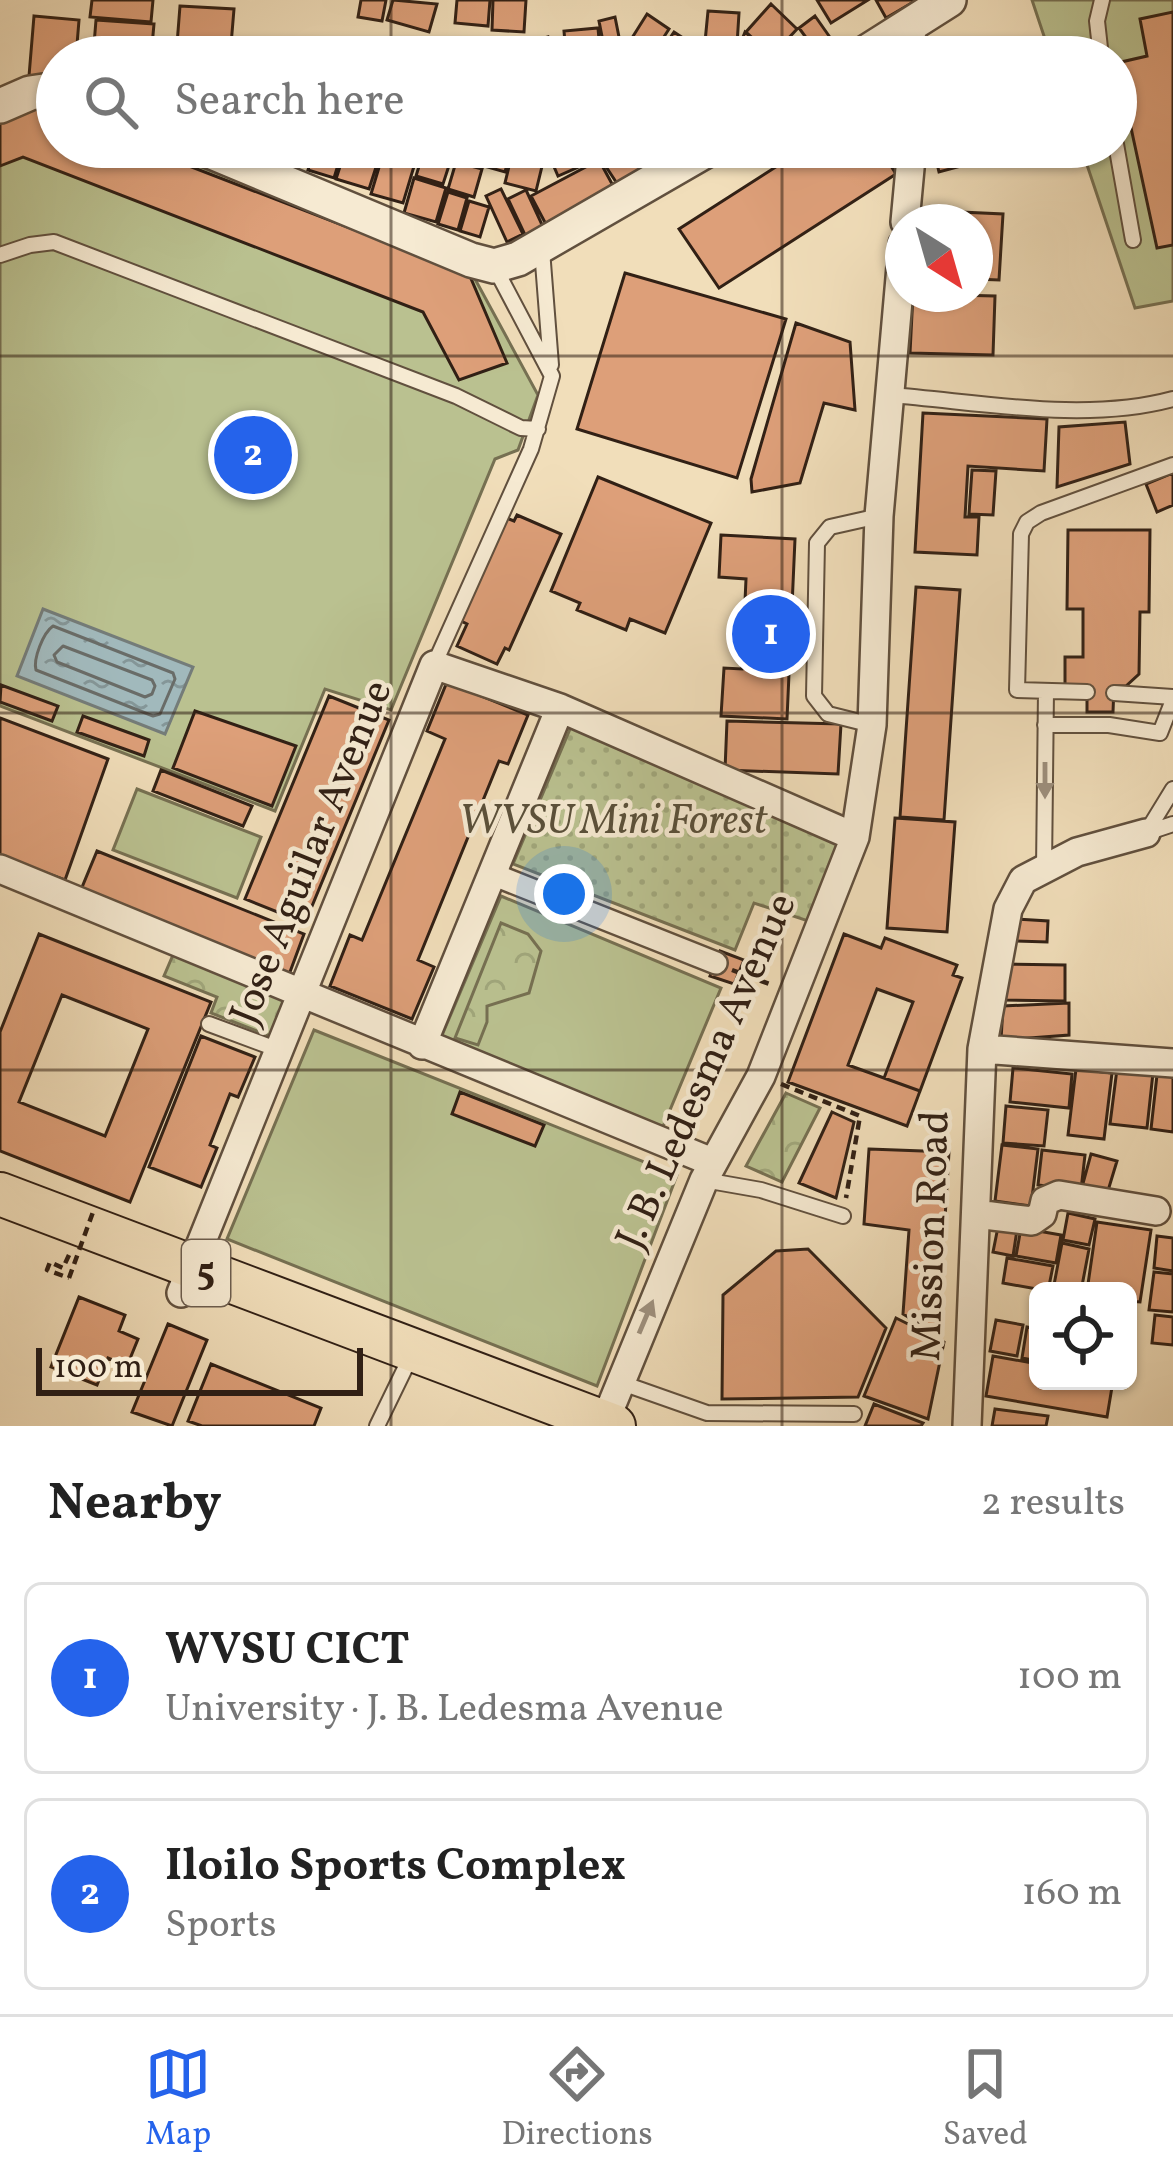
<!DOCTYPE html>
<meta charset="utf-8">
<style>
:root{--surface:#fff;--page:#f6f6f6;--text:#222;--muted:#767676;--line:#e0e0e0;--accent:#2563eb}
body{margin:0;font-family:Vollkorn,serif;background:var(--page);color:var(--text)}
.controls{position:absolute;right:36px;bottom:36px;display:grid;overflow:hidden;border-radius:18px;box-shadow:0 3px 9px #0004}
.controls button{width:108px;height:108px;display:grid;place-items:center;padding:0;border:0;border-bottom:3px solid var(--line);background:var(--surface);color:var(--text);font:60px sans-serif}
.compass{position:absolute;left:885px;top:204px;width:108px;height:108px;border-radius:50%;background:var(--surface);box-shadow:0 3px 9px #0004;rotate:143deg}
.scale{position:absolute;left:36px;bottom:30px;width:327px;box-sizing:border-box;padding-left:12px;border:6px solid #312015;border-top:0;font-size:33px;line-height:42px;white-space:nowrap;color:#312015;-webkit-text-stroke:9px #f6ead2;paint-order:stroke}
.you{position:absolute;left:564px;top:894px;width:42px;height:42px;margin:-30px;border:9px solid #fff;border-radius:50%;background:#1a73e8;box-shadow:0 0 0 18px #1a73e833}
.badge{display:grid;place-items:center;width:78px;height:78px;border-radius:50%;background:var(--accent);color:#fff;font-size:39px;font-weight:700}
.pin{position:absolute;translate:-50% -50%;border:6px solid #fff;box-shadow:0 3px 12px #0006}
.list{margin:0;padding:0;list-style:none}
h2{display:flex;justify-content:space-between;align-items:center;height:156px;margin:0;padding:0 48px;font-size:51px}
h2 small{font-size:39px;font-weight:400;color:var(--muted)}
.list li{display:grid;grid-template-columns:78px 1fr auto;gap:36px;align-items:center;box-sizing:border-box;height:192px;margin:0 24px 24px;padding:0 24px;border:3px solid var(--line);border-radius:18px}
.list b{display:block;font-size:45px;white-space:nowrap}
.list p{margin:0;font-size:39px;white-space:nowrap;color:var(--muted)}
.list em{font-size:39px;font-style:normal;color:var(--muted)}
.icon{flex:none;width:66px;height:66px;fill:none;stroke:currentColor;stroke-width:2;stroke-linecap:round;stroke-linejoin:round}
.map{position:relative;flex:none;width:1173px;height:1426px;overflow:hidden}
.search{position:absolute;background:var(--surface);box-shadow:0 3px 9px #0004;left:36px;right:36px;top:36px;height:132px;display:flex;align-items:center;gap:30px;box-sizing:border-box;padding:0 42px;border-radius:66px;color:var(--muted);font-size:45px}
.sheet{height:588px;background:var(--surface)}
nav{display:flex;justify-content:space-around;align-items:center;box-sizing:border-box;height:168px;border-top:3px solid var(--line);background:var(--surface);font-size:33px;color:var(--muted)}
nav a{display:grid;justify-items:center;gap:6px}
nav .on{color:var(--accent)}
.map>svg:first-child{display:block}
</style>
<div class="map">
<svg width="1173" height="1426" viewBox="0 0 1173 1426">
<defs>
<pattern id="forest-crowns" width="20" height="18" patternUnits="userSpaceOnUse" patternTransform="scale(3)"><rect width="20" height="18" fill="#bac190"/><path d="M2 6a3 3 0 1 1 6 0M12 15a3 3 0 1 1 6 0" fill="none" stroke="#a0a67b"/></pattern>
<pattern id="park-dots" width="8" height="8" patternUnits="userSpaceOnUse" patternTransform="scale(3)"><rect width="8" height="8" fill="#bac190"/><path d="M2 2h.1M6 6h.1" fill="none" stroke="#a0a67b" stroke-width="1.8" stroke-linecap="round"/></pattern>
<pattern id="water-ripples" width="26" height="14" patternUnits="userSpaceOnUse" patternTransform="scale(3)"><rect width="26" height="14" fill="#a1b9bc"/><path d="M2 4q2-2 4 0t4 0M15 11q2-2 4 0t4 0" fill="none" stroke="#849698"/></pattern>
</defs>
<rect width="100%" height="100%" fill="#f1deba"/>
<filter id="stains"><feTurbulence type="fractalNoise" baseFrequency=".00167" numOctaves="4"/><feColorMatrix values="0 0 0 0 .2 0 0 0 0 .09 0 0 0 0 .02 0 0 0 .5 -.17"/></filter>
<radialGradient id="worn" r=".72"><stop offset=".6" stop-color="#630" stop-opacity="0"/><stop offset="1" stop-color="#630" stop-opacity=".3"/></radialGradient>
<!-- green -->
<path fill="#bac190" stroke="#767052" stroke-width="3" d="M1032,0h141v301l-38,7 -54,-161h35v-90h-65z
M30,103l27,10v34h91l321,121 69,127 -20,55 -23,9 -104,251 -66,-21 -50,122 -275,-105v-589z
M137,789l124,48 -24,61 -124,-48z
M501,896l220,92 -59,141 -222,-89z
M314,1030l363,145 -80,211 -370,-147z"/>
<!-- forest -->
<path fill="url(#forest-crowns)" stroke="#767052" stroke-width="3" d="M501,923l27,11 13,17 -12,42 -42,13v16l-9,23 -23,-7z
M176,948l116,46 -17,44 -64,-25 6,-16 -53,-21z
M786,1093l34,15 -38,74 -36,-16z"/>
<!-- park -->
<path fill="url(#park-dots)" stroke="#767052" stroke-width="3" d="M573,722l270,118 -35,81 -54,-18 -19,47 -222,-86z"/>
<!-- water -->
<path fill="url(#water-ripples)" stroke="#747c79" stroke-width="3" d="M43,609l150,58 -28,67 -148,-58z"/>
<g fill="none" stroke-linecap="round" stroke-linejoin="round">
<!-- shore -->
<path stroke="#696c68" stroke-width="3" d="M53,626l120,47 2,6 -15,35 -7,2 -117,-46c-3,-11 7,-37 17,-44z
M63,646l89,34 3,6 -3,8 -7,3 -88,-35 -3,-7z"/>
</g>
<!-- building -->
<path fill="#dd9f79" stroke="#312015" stroke-width="3" fill-rule="evenodd" d="M92,0h61l-2,22 -61,-5z
M361,0h25l-4,21 -24,-4z
M393,0l44,4 -8,28 -42,-12z
M457,0h33l-2,26 -33,-3z
M493,0h33l-2,32 -32,-2z
M817,0h51l-37,23z
M876,0h41l-31,18z
M771,4l26,25 -25,27 -26,-24z
M180,6l54,3 -4,48h-54z
M708,11l31,2 -2,32 -32,-3z
M1173,12v233l-16,3 -40,-185 30,-7 -7,-37z
M647,14l22,15 -18,28h-13l-13,-8z
M34,16l45,4 -3,37h-19v21l-28,-2z
M815,16l19,27 -16,11 -19,-26z
M615,17l8,40h-17l-7,-36z
M96,20l58,4 -3,33h-58z
M598,28l2,22 -34,4 -2,-23z
M674,32l21,14 -8,11h-30z
M745,32l26,24 -36,1z
M548,37l5,20h-51l-2,-6z
M31,105l26,10v32h83l329,127 38,89 -48,17 -36,-68 -400,-155 -23,9v-46z
M315,147l27,5 -8,26 -26,-8z
M386,147h37l-5,15 -33,-10z
M425,147h30l-12,37 -27,-8z
M463,147h49l-7,25 -46,-13z
M575,147l8,18 -25,11 -12,-28z
M620,147h15l14,22 -29,19 -19,-29z
M807,147h72l17,27 -177,114 -40,-59z
M933,147h60l2,10 -56,15z
M513,150l31,8 -8,33 -31,-8z
M345,151l33,10 -9,28 -33,-10z
M383,154l32,9 -12,40 -32,-9z
M599,160l18,33 -68,37 -18,-34z
M456,162l26,7 -8,28 -26,-8z
M414,178l32,10 -10,34 -32,-9z
M501,189l22,45 -16,8 -21,-46z
M526,190l18,39 -18,8 -18,-38z
M448,192l19,6 -9,32 -20,-6z
M469,201l20,6 -9,30 -20,-6z
M917,210l86,4 -4,66 -24,-1v-57h-58z
M625,273l161,46 -49,159 -160,-49z
M913,294l82,2 -2,59 -83,-2z
M796,323l54,19 5,68 -31,-7 -24,80 -48,9 -1,-13z
M923,413l124,6 -3,52 -76,-5 -3,51h14l-2,38 -62,-3z
M1125,422l5,42 -73,23 2,-60z
M972,470l24,1 -3,44 -24,-1z
M1173,473v32l-16,7 -11,-28z
M598,477l113,46 -46,110 -35,-14 -4,11 -49,-20 3,-7 -29,-12z
M517,515l44,19 -52,116 -4,-2 -8,16 -40,-18 10,-22 -10,-5 47,-102 10,4z
M1068,530h82l-1,82h-9l-1,62 -13,12h-12l-1,26h-26v-23h-22v-32h18v-48h-16z
M721,535l74,4 -8,180 -66,-3 3,-48 18,1 4,-90 -27,-2z
M916,587l44,3 -16,230 -44,-3z
M447,682l81,33 -20,49 -9,-3 -81,199 16,7 -22,52 -82,-33 20,-51 12,5 83,-201 -18,-8z
M1,685l57,21 -6,15 -52,-19z
M329,696l60,24 -84,203 -60,-24z
M195,711l101,35 -24,60 -99,-38z
M83,716l66,24 -5,16 -67,-24z
M0,718l108,41 -43,121 -65,-24z
M727,721l114,3 -3,50 -113,-4z
M161,770l91,36 -9,20 -90,-35z
M895,818l60,4 -8,110 -60,-4z
M97,851l207,83 -17,46 -209,-83z
M1015,919l33,2 -1,21 -34,-1z
M39,934l172,68 -81,200 -130,-51v-119zM62,995l86,34 -43,107 -86,-34z
M844,934l37,14 4,-10 72,27 -4,10 9,3 -42,113 -36,-13 29,-76 -36,-13 -29,76 72,26 -13,35 -119,-44z
M720,951l24,9 -10,24 -24,-8z
M1006,964l59,1v36l-60,-1z
M1069,1003v32l-68,5 2,-34z
M201,1036l54,21 -17,40 -8,-3 -20,51 7,3 -16,39 -52,-20z
M1013,1068l59,6 -3,34 -59,-6z
M1076,1069l36,4 -8,66 -36,-4z
M1117,1069l36,4 -6,55 -37,-4z
M1157,1075l16,2v55l-22,-3z
M460,1092l84,33 -9,21 -83,-32z
M1006,1106l42,4 -4,36 -41,-3z
M832,1112l22,10 -18,76 -37,-15z
M1002,1145l36,4 -7,57 -36,-5z
M869,1149l80,3 -11,183 -35,-21 6,-84 -45,-6z
M1042,1150l43,5 -4,35 -43,-5z
M1091,1154l26,7 -10,33 -25,-7z
M1068,1213l27,6 -6,26 -26,-5z
M1097,1222l54,8 -11,72 -12,-1v-10h-41z
M998,1227l19,3 -4,26 -20,-4z
M1021,1228l40,7 -5,28 -40,-7z
M1157,1236l16,2v33l-19,-3z
M1062,1243l27,6 -8,42 -28,-1z
M808,1249l78,79 -28,69 -136,2 1,-104 53,-44z
M1007,1258l46,8 -5,25 -45,-8z
M1154,1272l19,2v38l-24,-2z
M79,1297l46,18 -6,16 19,8 -11,27 -19,-8 -11,27 -46,-18z
M1155,1315l18,2v28l-21,-2z
M896,1318l48,24 -16,77 -64,-23z
M996,1320l27,5 -6,31 -27,-5z
M168,1324l39,16 -35,86 -40,-14z
M1027,1327l11,2v32l-16,-3z
M993,1356l45,8v17h75l-6,36 -121,-21z
M211,1364l110,44 -7,18h-112l-14,-5z
M874,1404l49,19 -2,3h-56z
M995,1409l53,7 -2,10h-54z"/>
<g fill="none" stroke-linecap="round" stroke-linejoin="round">
<!-- service casing -->
<g stroke="#61503e" stroke-width="18">
<path id="service" d="M1101,57l-4,-36 5,-21
M1116,144l17,96
M542,250l9,115
M0,255l30,-10 24,-3 402,154 65,32 17,1
M890,395c91,7 194,28 283,4
M434,665l97,-216 21,-73 -58,-110
M1087,692l-70,-2 4,-156 6,-12 14,-9 132,-48
M1114,693l59,4
M872,725l-44,-11 -14,-18 3,-153 13,-16 49,-11
M1045,725h64l51,8 13,-33
M1146,833l27,-44
M1146,833l27,-9
M1044,869l2,-178
M209,1024l70,26
M704,1180l57,10 82,26
M619,1382l88,31 147,1
M377,1426l34,-70"/>
</g>
<!-- pedestrian casing -->
<g stroke="#61503e" stroke-width="26">
<path id="pedestrian" d="M492,874l224,89"/>
</g>
<!-- minor casing -->
<g stroke="#61503e" stroke-width="32">
<path id="minor" d="M911,25l1,32
M905,222l7,-75
M0,869l712,293
M422,1045l138,-337
M982,1049l191,14
M976,1214l56,7 10,-7 3,-13 14,-6 97,16
M181,1293l253,-628 126,43 295,129
M603,1426l101,-246 57,-104 94,-239 17,-112 7,-209 24,-272
M967,1426l15,-377 26,-140 15,-29 54,-28 69,-19"/>
</g>
<!-- tertiary casing -->
<g stroke="#61503e" stroke-width="38">
<path id="tertiary" d="M859,57l90,-57
M0,106l30,-13 27,-4
M200,147l271,113 23,6 24,-7 194,-112"/>
</g>
<!-- primary casing -->
<g stroke="#312015" stroke-width="46">
<path id="primary" d="M0,1194l614,232"/>
</g>
<!-- path -->
<path stroke="#312015" stroke-width="4.5" stroke-dasharray="9 6" stroke-linecap="butt" d="M732,970l40,15
M781,1084l79,32 -14,82
M69,1255l-6,13 -13,-6 -3,8 22,8"/>
<!-- service -->
<use href="#service" stroke="#f6ead2" stroke-width="14"/>
<!-- pedestrian -->
<use href="#pedestrian" stroke="#f6ead2" stroke-width="21"/>
<!-- minor -->
<use href="#minor" stroke="#f6ead2" stroke-width="27"/>
<!-- tertiary -->
<use href="#tertiary" stroke="#f6ead2" stroke-width="33"/>
<!-- primary -->
<use href="#primary" stroke="#f1deba" stroke-width="42"/>
<!-- path-bridge -->
<path stroke="#312015" stroke-width="4.5" stroke-dasharray="9 6" stroke-linecap="butt" d="M69,1278l24,-66"/>
</g>
<!-- one-way arrows -->
<defs><path id="oneway-solid" d="M-6-.8H1V-3.2L6.5 0L1 3.2V.8H-6Z" transform="scale(3)"/></defs>
<g fill="#9d8f7d">
<use href="#oneway-solid" transform="translate(1045 780) rotate(90)"/>
<use href="#oneway-solid" transform="translate(646 1317) rotate(-67)"/>
</g>
<!-- grid -->
<path fill="none" stroke="#312015" stroke-width="3" stroke-opacity="0.55" d="M391,0v57M782,0v57M391,147v1279M782,147v1279M0,356h1173M0,713h1173M0,1070h1173"/>
<g text-anchor="middle" dominant-baseline="central" stroke-width="9" stroke-linejoin="round" paint-order="stroke">
<!-- shield labels -->
<rect fill="#f6ead2" stroke="#6c5d4e" stroke-width="3" x="182" y="1240" width="48" height="66" rx="9"/>
<g font-size="39" font-weight="bold" fill="#312015">
<text x="206" y="1273">5</text>
</g>
<!-- park labels -->
<g font-size="42" font-style="italic" fill="#5a503a" stroke="#f6ead2">
<text x="613" y="822">WVSU Mini Forest</text>
</g>
<!-- street labels -->
<g font-size="42" fill="#312015" stroke="#f6ead2">
<text transform="translate(313 853) rotate(-68)">Jose Aguilar Avenue</text>
<text transform="translate(708 1072) rotate(-66)">J. B. Ledesma Avenue</text>
<text transform="translate(933 1236) rotate(-88)">Mission Road</text>
</g>
</g>
<rect width="100%" height="100%" filter="url(#stains)"/>
<rect width="100%" height="100%" fill="url(#worn)"/>
</svg>
<div class="controls">
<button><svg class="icon" aria-label="locate" viewBox="0 0 24 24"><circle cx="12" cy="12" r="6"/><path d="M12 2v4M12 18v4M2 12h4M18 12h4"/></svg></button>
</div>
<svg class="compass" viewBox="-18 -18 36 36"><path d="M0-13l5 13h-10z" fill="#e53935"/><path d="M0 13l5-13h-10z" fill="#767676"/></svg>
<div class="scale">100 m</div>
<div class="you"></div>
<div class="pin badge" style="left:771px;top:634px">1</div>
<div class="pin badge" style="left:253px;top:455px">2</div>
<div class="search"><svg class="icon" aria-label="search" viewBox="0 0 24 24"><circle cx="10" cy="10" r="6"/><path d="M15 15l6 6"/></svg>Search here</div>
</div>
<section class="sheet">
<h2>Nearby<small>2 results</small></h2>
<ul class="list">
<li><span class="badge">1</span><div><b>WVSU CICT</b><p>University · J. B. Ledesma Avenue</p></div><em>100 m</em></li>
<li><span class="badge">2</span><div><b>Iloilo Sports Complex</b><p>Sports</p></div><em>160 m</em></li>
</ul>
</section>
<nav>
<a class="on"><svg class="icon" aria-label="map" viewBox="0 0 24 24"><path d="M3 6l6-2 6 2 6-2v14l-6 2-6-2-6 2zM9 4v14M15 6v14"/></svg>Map</a>
<a><svg class="icon" aria-label="directions" viewBox="0 0 24 24"><path d="M12 3l9 9-9 9-9-9zM9 14v-3h6M13 9l2 2-2 2"/></svg>Directions</a>
<a><svg class="icon" aria-label="saved" viewBox="0 0 24 24"><path d="M7 4h10v16l-5-4-5 4z"/></svg>Saved</a>
</nav>
